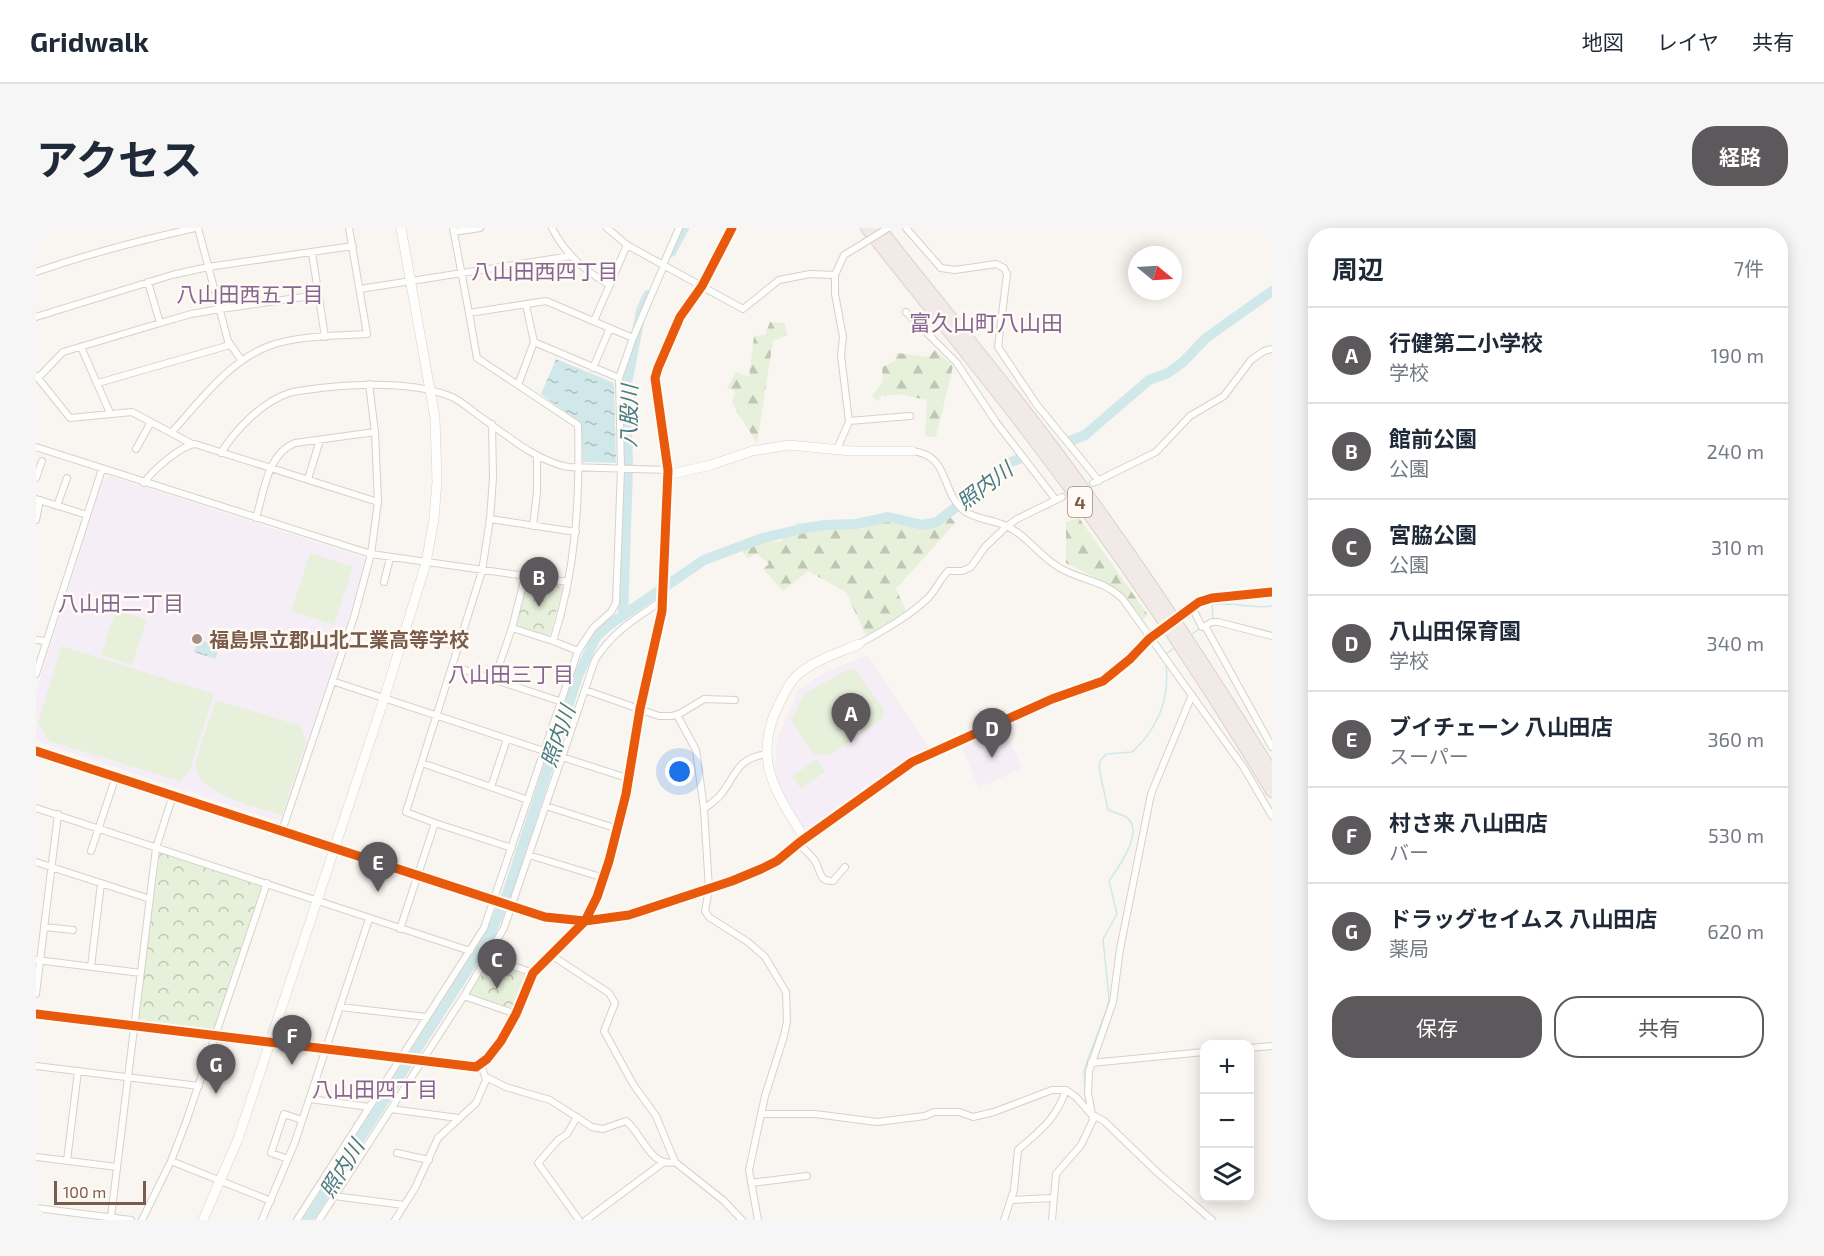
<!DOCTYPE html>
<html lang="ja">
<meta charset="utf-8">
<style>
:root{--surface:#fff;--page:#f6f6f7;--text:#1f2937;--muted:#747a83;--line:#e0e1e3;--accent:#5c585b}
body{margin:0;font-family:"Exo 2","Noto Sans JP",sans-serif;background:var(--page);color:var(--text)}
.controls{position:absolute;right:18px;bottom:18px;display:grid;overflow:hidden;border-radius:12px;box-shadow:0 3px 15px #0003}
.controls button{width:54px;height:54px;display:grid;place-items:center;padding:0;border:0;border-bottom:2px solid var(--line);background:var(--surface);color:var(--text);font:30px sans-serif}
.compass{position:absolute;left:1092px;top:18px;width:54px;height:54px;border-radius:50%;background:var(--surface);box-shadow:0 3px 15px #0003;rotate:108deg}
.scale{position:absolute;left:18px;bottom:15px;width:92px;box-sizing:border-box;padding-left:6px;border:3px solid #7a5c4d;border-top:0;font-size:16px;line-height:21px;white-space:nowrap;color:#7a5c4d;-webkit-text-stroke:4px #fffaf3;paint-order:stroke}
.you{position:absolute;left:644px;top:544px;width:21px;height:21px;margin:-15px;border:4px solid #fff;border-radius:50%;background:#1a73e8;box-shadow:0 0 0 9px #1a73e833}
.badge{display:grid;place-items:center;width:39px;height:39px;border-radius:50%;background:var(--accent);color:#fff;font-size:20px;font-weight:700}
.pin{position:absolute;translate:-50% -50px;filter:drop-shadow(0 2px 3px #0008)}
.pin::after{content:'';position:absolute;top:32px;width:21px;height:18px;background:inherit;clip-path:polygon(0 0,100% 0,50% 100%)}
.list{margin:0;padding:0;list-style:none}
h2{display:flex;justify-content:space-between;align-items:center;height:78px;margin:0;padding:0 24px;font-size:26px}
h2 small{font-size:20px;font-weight:400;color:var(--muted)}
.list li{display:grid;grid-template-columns:39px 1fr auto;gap:18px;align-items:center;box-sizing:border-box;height:96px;padding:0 24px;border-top:2px solid var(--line)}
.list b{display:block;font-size:22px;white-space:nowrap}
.list p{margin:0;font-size:20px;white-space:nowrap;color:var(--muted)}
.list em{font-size:20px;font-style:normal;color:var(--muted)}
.actions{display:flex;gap:12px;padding:18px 24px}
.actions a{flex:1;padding:14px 0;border:2px solid var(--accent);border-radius:24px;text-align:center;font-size:21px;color:var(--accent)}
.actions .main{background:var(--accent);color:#fff}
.icon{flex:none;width:33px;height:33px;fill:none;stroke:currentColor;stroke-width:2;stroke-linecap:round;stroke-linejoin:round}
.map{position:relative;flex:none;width:1236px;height:992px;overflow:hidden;border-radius:24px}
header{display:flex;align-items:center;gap:36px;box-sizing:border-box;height:84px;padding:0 30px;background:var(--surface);border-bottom:2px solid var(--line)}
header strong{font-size:28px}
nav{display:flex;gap:33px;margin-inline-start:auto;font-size:21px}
.intro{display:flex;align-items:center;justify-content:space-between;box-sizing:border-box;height:144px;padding:0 36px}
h1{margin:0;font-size:42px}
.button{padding:15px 27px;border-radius:24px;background:var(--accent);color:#fff;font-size:21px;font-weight:700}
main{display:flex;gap:36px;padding:0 36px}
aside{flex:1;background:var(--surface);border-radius:24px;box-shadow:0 3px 15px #0003}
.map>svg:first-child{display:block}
</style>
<header>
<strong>Gridwalk</strong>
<nav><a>地図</a><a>レイヤ</a><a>共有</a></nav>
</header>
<div class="intro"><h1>アクセス</h1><a class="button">経路</a></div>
<main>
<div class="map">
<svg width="1236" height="992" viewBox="0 0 1236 992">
<defs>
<pattern id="forest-firs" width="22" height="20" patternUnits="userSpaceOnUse" patternTransform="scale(1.5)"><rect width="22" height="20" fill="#e7f0db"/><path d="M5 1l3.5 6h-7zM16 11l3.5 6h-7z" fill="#c0c6b4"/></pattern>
<pattern id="park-crowns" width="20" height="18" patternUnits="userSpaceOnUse" patternTransform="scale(1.5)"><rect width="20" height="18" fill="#e7f0db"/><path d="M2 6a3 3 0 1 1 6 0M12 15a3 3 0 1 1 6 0" fill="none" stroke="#c0c6b4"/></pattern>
<pattern id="water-ripples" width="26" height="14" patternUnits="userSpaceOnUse" patternTransform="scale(1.5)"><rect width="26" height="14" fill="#d0e8ea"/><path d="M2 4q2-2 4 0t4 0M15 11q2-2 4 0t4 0" fill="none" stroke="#aebfc0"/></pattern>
</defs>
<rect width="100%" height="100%" fill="#f9f5f0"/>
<!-- education -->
<path fill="#f6eef6" d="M73,248l253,81 4,3 -7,27 -76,232 -5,2 -242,-80v-50l67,-211z
M832,427l61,93 -20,11 -74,52 -28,22 -22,-36 -8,-18 -2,-9 2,-32 22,-48 24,-17z
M963,499l15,22 8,19 -43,20 -19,-45z"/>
<!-- forest -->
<path fill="url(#forest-firs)" d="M734,94l15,1 2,12 -14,6 -16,102 -25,-40 3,-12 -8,-3 9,-16 13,5 5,-41 11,-1z
M899,122l18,16 -17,71 -11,-1 2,-36 -29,-6 -16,2 -5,5 -5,-5 11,-15 -1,-14 13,-6 2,-8 31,4z
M912,286l7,9 -59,66 11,24 -40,25 -21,-46 -38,-21 -25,20 -20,-22 6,-5 -13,-11 -8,6 -6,-8 21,-11 17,2 18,-20 23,5h34l6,2 28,-10 39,4z
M1043,290l69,97 -5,4 -25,-30 -52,-26v-41z"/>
<!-- park -->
<path fill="url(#park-crowns)" d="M493,351l32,6 2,4 -13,45 -3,3 -29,-10 -1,-3 10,-42z
M124,624l102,34 -47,145 -78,-9z
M455,734l37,14 -14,33h-4l-40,-13 -1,-3z"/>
<!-- pitch -->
<path fill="#e7f0db" d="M274,325l43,14 -19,58 -43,-14z
M80,382l31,10 -15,45 -31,-10z
M26,418l152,48 -24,76 -10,11 -131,-40 -11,-19z
M813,441h6l29,41 -1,8 -53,37 -17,-1 -22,-34 13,-26z
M180,472l85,26 5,16 -24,73c-22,-7 -83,-20 -86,-48 -1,-12 16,-53 20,-67z
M781,531l8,13 -24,17 -9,-13z"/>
<!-- water -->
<path fill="url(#water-ripples)" d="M520,131l58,24 2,80 -33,-1 -2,-39 -40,-29z
M162,411l22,7 -5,13 -21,-7z"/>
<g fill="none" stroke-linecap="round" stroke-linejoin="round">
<!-- stream -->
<path stroke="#d0e8ea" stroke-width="1.5" d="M1177,392l-1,-16c21,-2 40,5 60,2
M1155,407l8,-6
M1129,427l10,-8
M1049,865l-1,-23 22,-59 3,-12 -6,-60 14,-25 -8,-33c9,-13 37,-51 17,-64 -5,-3 -13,-5 -18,-7l-9,-42 1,-7 6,-7 26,-2c25,-22 38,-53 34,-87"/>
<!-- river -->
<path stroke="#d0e8ea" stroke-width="10" d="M635,24l13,-24
M1034,213l15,-6 64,-55 19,-7 15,-11 23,-24 66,-47
M587,388l5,-148 -2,-79 15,-78 7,-16
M272,992l183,-287 16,-39 71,-218 18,-39 13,-12 95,-65 59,-22 43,-10 19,-3 32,-1 31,-7 35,8 14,-3 48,-38 20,-20 14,-5"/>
<!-- street casing -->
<g stroke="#d7d1cb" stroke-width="8">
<path id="street" d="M162,0l30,113 14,20
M417,0l16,85 77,-12 87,37
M516,0c13,26 32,43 58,57
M571,0l20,17 116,64 36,-29 31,-6 25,1
M870,0l35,40 14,2 41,-6 8,4 3,6 -9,73 39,58 62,76
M418,4l26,-4
M276,25l13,84
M627,37l16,-37
M0,44c52,-18 105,-32 159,-44
M112,54l12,41
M324,61l211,-33
M870,84l50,50 40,60 60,78
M433,85l8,45 41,27
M0,89l136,-42 36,-8 145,-21
M558,93l33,-76
M498,114l85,36
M45,119l29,66
M557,140l17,-40
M0,148l2,2 25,-26 97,-29 31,-9 29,-5 98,-14
M2,150l32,40 62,-6 60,32
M62,155l132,-38
M813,193l61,-5
M136,204c28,-31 57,-71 97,-86 31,-11 66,-10 98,-12l-18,-106
M0,219l335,107 197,28
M100,221l15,-27
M801,221l12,-27 -8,-67 2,-18 -8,-43v-19l9,-20 15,-9
M876,223c38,4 28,39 51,59 13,10 29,9 43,16 21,9 34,31 54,42 22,13 41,11 62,30l122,170 28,48
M185,225c14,-23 41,-51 68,-60 10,-3 21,-3 31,-5 41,-4 93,-7 132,9 9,4 18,12 26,18 27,19 58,46 90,52l100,3
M0,250l6,-17
M272,251l12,-39
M108,255c8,-12 36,-37 51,-39l183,58
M1057,255l63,-31 34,-36 34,-20 27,-36 13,-9 8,-2
M0,271l51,16
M21,278l10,-28
M220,290c8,-26 11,-64 39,-75l80,-11
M454,291l86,13
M0,292l4,-20
M497,298l4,-34v-36
M348,354l6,-24
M1156,379l10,20 3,-1 67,121
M1147,387l16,-13 8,-3 65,-7
M1169,398l7,-4h6l54,14
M476,400l41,13
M0,412l10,1
M823,416c25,-14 49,-27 69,-46 8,-8 12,-19 20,-27h14l9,-4 14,-20 22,-21 10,-7 45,-22
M542,423l15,-23 18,-16 5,-9 5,-134 -2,-91 14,-40 29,-68
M417,438l106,35
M0,446l66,-205
M458,452l18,-52 13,-51
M296,453l212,70
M549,462l74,26h13l9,-3 23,-14 31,1
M641,487l19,35 8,59
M526,529l68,22
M386,535l106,37
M455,559l16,-48
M510,578l72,23
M0,580l434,143
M399,595l77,25
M246,603l72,-214 17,-63 7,-52 -3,-70 -6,-48
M762,615c6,6 13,12 17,18 6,10 4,21 18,20l12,-14
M55,623l25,-75
M493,627l75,23
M0,634l114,37
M549,693l44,-6 103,-34 29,-12 16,-8 23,-19 112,-80 140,-63 51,-18 27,-22 19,-20
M8,699l29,3
M364,701l35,-106 -29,-11 76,-241 8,-52 3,-41 -1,-54
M515,727l58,38 6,10 -11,28 29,53 23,32 19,46 49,39 18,19
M452,729l45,16
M1,732l104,13
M55,739l10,-84
M0,766l22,-180
M428,768l52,18
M304,779l87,10
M1214,820l22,-2
M1055,835l113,-11
M0,838l163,20
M450,849l20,10 44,13 42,27 11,2 23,-8c16,12 24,47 49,41
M274,871l59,8
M355,881l67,9
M726,886h53l62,8 48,-6 9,-4h25l14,5 21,-5 58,-22h14l10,7 15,17 13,7 54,52 54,47
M541,889l-10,17 -9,6 -20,23 41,57
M361,925l32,7
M0,929l81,10
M252,931l-17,-6 13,-39 18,6
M31,933l11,-90
M135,933l100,40
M715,955l56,-7
M298,968l70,9
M976,972l40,-2
M0,980l95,12
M75,989l45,-369 17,-53
M106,992l29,-59 15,-39 81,-239
M226,992l33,-78 74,-223
M261,992l187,-292 94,-277 -25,-10c23,-71 27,-142 25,-216l-60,-40 16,-43 -8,-37
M283,992l145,-224 40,-68 91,-268c18,-29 40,-41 68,-60
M359,992l20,-32 23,-50 38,-35 10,-23 -5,-16
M550,992l78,-58
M722,992l-9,-50 16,-74 19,-60 3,-15 -1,-29 -21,-35 -17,-15 -39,-25 -4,-6 4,-22 -5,-80c6,-5 13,-9 18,-16 15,-20 15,-34 44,-39
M968,992l10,-30 4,-40c22,-20 37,-29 48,-60
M1016,992l4,-46 25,-29 12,-25 -5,-27 1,-22 24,-69 7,-53 31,-155 41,-99"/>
</g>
<!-- secondary casing -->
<g stroke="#d9d2cb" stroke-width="10">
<path id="secondary" d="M632,247l43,-10 41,-14 37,-6 62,6h61
M0,523l80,25 397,131 32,10 40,4
M769,611c-29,-46 -53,-79 -27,-133 7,-13 11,-25 23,-34 17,-13 39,-20 58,-28
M0,786l440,53 11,-8 14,-18 15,-27 17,-41 52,-52 12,-24 12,-36 17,-67 14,-85 22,-98 6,-141 -13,-92 3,-10 22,-51 22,-31 30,-58
M167,992l35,-81 146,-440 42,-136 8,-44 3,-38 -2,-63 -34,-190"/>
</g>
<!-- highway casing -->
<g stroke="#dad1cc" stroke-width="14">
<path id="highway" d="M831,0c55,70 112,139 166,210 86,113 166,231 239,353
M843,0c68,87 140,171 204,261 67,92 129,187 189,284"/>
</g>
<!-- street -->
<use href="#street" stroke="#fefefd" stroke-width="6"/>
<!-- secondary -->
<use href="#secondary" stroke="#fefefd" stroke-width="9"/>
<!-- highway -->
<use href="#highway" stroke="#f2eae7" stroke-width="12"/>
<!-- street-bridge casing -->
<g stroke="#d7d1cb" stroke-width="8" stroke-linecap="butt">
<path id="street-bridge" d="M823,18l29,-18
M1113,411l34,-24"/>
</g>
<!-- street-bridge -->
<use href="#street-bridge" stroke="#fefefd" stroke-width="6"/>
<!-- cycleway casing -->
<g stroke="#fffaf3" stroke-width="13">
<path id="cycleway" d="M0,523l509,166 40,4 44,-6 103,-34 29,-12 16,-8 23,-19 112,-80 140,-63 51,-18 27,-22 19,-20 50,-37 13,-4 60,-6
M0,786l440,53 11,-8 14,-18 15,-27 17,-41 52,-52 12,-24 12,-36 17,-67 14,-85 22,-98 6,-141 -13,-92 3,-10 22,-51 22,-31 30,-58"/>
</g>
<!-- cycleway -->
<use href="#cycleway" stroke="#e8590c" stroke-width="9"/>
</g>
<!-- markers -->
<circle fill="#a69286" stroke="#fffaf3" stroke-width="2" cx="161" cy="411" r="6"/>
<g text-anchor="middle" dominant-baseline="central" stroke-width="5" stroke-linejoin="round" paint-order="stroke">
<!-- shield labels -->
<rect fill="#fffaf3" stroke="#a28b7f" stroke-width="1.5" x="1032" y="259" width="24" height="30" rx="4.5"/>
<g font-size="18" font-weight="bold" fill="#7a5c4d">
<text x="1044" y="274">4</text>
</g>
<!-- poi labels -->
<g font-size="20" font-weight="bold" fill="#7a5c4d" stroke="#fffaf3" text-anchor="start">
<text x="173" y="411">福島県立郡山北工業高等学校</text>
</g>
<!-- neighbourhood labels -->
<g font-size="21" fill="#846695" stroke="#fffaf3">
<text x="509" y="42">八山田西四丁目</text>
<text x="214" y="65">八山田西五丁目</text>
<text x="85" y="374">八山田二丁目</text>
<text x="475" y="445">八山田三丁目</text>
<text x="339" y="860">八山田四丁目</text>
</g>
<!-- water labels -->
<g font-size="21" font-style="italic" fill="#437c86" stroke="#fffaf3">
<text transform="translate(592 188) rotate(-89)">八股川</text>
<text transform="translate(948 257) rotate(-37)">照内川</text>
<text transform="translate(521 508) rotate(-71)">照内川</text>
<text transform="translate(305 940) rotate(-58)">照内川</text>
</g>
<!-- quarter labels -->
<g font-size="22" fill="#846695" stroke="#fffaf3">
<text x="950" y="94">富久山町八山田</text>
</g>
</g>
</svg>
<div class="controls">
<button>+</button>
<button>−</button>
<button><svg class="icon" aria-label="layers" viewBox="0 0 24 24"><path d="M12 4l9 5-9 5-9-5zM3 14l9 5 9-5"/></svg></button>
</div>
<svg class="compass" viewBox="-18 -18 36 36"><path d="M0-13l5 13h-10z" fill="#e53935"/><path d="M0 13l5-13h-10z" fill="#747a83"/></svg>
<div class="scale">100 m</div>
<div class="you"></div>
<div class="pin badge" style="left:815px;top:515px">A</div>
<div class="pin badge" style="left:503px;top:379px">B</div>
<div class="pin badge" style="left:461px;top:761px">C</div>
<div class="pin badge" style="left:956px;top:530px">D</div>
<div class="pin badge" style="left:342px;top:664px">E</div>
<div class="pin badge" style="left:256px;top:837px">F</div>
<div class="pin badge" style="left:180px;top:866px">G</div>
</div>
<aside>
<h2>周辺<small>7件</small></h2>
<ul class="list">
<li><span class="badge">A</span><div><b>行健第二小学校</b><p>学校</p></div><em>190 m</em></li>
<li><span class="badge">B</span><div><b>館前公園</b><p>公園</p></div><em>240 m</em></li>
<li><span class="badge">C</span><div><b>宮脇公園</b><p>公園</p></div><em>310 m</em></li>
<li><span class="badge">D</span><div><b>八山田保育園</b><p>学校</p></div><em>340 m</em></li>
<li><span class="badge">E</span><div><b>ブイチェーン 八山田店</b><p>スーパー</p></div><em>360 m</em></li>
<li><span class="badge">F</span><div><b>村さ来 八山田店</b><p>バー</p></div><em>530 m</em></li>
<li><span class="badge">G</span><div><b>ドラッグセイムス 八山田店</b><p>薬局</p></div><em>620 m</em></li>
</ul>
<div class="actions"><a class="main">保存</a><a>共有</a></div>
</aside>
</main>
